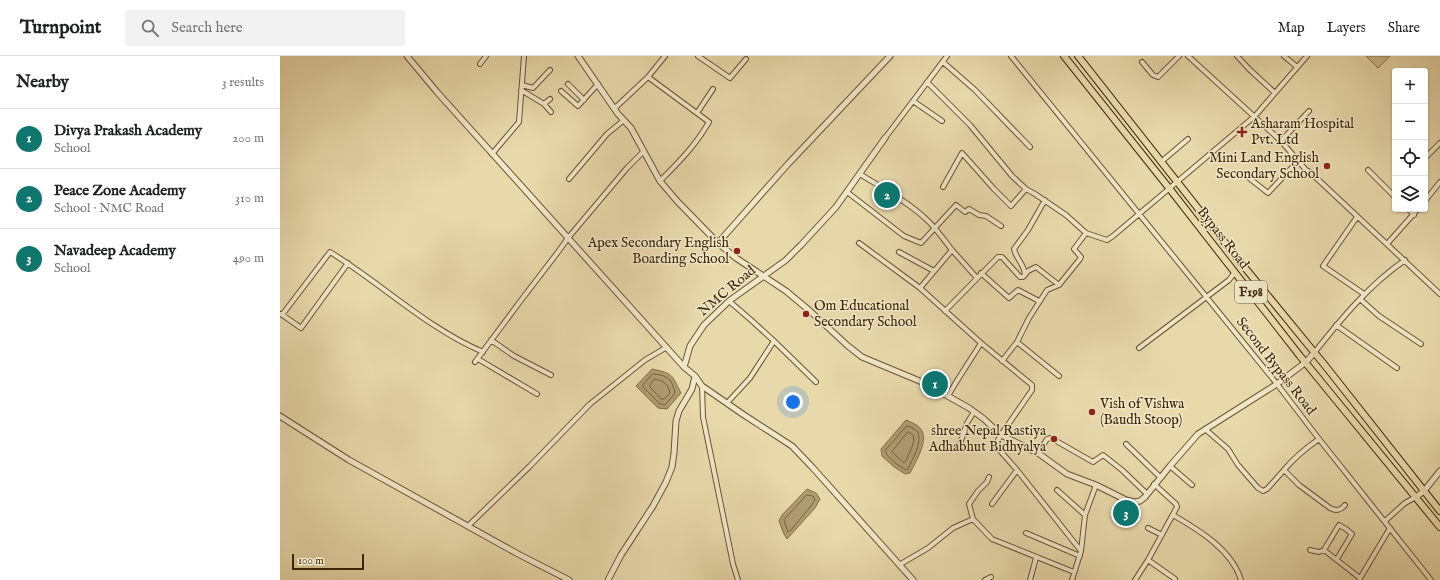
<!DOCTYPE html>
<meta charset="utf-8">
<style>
:root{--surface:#fff;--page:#f2f2f2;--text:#202124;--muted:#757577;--line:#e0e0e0;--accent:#0f766e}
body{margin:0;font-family:"IM FELL English",serif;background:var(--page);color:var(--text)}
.controls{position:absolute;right:12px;top:12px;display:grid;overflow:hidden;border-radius:4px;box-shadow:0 1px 3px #0004}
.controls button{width:36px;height:36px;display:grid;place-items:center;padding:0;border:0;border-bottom:1px solid var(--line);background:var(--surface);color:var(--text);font:20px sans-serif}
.scale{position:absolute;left:12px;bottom:10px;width:72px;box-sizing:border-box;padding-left:4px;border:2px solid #3d2707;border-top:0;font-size:11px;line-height:14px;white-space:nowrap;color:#3d2707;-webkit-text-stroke:3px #f0e6c8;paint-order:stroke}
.you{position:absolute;left:513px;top:346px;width:14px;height:14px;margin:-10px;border:3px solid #fff;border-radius:50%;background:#1a73e8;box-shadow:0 0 0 6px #1a73e833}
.badge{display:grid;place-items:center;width:26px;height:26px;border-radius:50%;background:var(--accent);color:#fff;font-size:13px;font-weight:700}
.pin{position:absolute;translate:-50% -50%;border:2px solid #fff;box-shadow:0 1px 4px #0006}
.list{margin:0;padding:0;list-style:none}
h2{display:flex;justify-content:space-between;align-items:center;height:52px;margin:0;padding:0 16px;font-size:17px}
h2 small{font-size:13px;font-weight:400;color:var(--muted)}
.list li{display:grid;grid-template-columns:26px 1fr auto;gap:12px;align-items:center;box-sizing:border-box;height:60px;padding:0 16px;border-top:1px solid var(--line)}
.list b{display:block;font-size:15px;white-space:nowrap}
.list p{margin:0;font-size:13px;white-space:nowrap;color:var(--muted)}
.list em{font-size:13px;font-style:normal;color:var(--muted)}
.icon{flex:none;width:22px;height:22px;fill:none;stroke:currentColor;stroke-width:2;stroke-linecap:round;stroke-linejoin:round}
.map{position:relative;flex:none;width:1160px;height:524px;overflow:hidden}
header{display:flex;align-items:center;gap:24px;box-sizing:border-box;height:56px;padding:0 20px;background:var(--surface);border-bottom:1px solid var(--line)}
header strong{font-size:19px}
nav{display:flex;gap:22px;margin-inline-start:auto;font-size:14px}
.search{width:280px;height:36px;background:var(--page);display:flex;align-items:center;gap:10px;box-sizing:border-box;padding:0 14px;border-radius:4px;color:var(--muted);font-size:15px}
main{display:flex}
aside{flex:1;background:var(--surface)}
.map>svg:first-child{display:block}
</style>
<header>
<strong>Turnpoint</strong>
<div class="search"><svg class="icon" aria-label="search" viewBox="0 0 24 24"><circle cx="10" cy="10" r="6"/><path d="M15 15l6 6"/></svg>Search here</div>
<nav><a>Map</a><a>Layers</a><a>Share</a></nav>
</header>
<main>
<aside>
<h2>Nearby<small>3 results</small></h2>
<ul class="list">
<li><span class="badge">1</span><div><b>Divya Prakash Academy</b><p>School</p></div><em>200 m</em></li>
<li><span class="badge">2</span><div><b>Peace Zone Academy</b><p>School · NMC Road</p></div><em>310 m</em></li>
<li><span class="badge">3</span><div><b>Navadeep Academy</b><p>School</p></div><em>490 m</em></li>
</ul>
</aside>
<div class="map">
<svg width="1160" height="524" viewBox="0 0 1160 524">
<rect width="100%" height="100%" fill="#e8d9ab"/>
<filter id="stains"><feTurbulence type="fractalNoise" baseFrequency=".005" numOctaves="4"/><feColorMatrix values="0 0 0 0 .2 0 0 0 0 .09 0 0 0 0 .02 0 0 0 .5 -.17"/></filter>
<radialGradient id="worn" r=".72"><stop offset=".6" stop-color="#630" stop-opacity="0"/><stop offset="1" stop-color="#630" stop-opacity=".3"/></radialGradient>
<!-- green -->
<path fill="#cbbb8f" stroke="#84714b" d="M1086,0h24l-12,12z"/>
<!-- water -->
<path fill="#ae9c73" stroke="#816d48" d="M372,313c22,5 19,5 29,24l-14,16 -9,-1 -22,-22z
M626,364c5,2 13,5 16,11 6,11 -7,32 -12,42l-5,1 -12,-8 -11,-10 -1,-7z
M527,433l9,4 4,6 -5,9 -28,31 -3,-5 -5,-13 3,-6z"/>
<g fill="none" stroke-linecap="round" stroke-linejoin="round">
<!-- shore -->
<path stroke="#76623d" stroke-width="1" d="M373,318c15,1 19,5 22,19l-10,12 -5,-1 -17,-17v-2z
M375,323c9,2 13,5 15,14l-6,6h-3l-11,-12v-2z
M627,370l4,1 7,5c4,13 -5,25 -10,37l-2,1c-7,-4 -18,-11 -21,-19z
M628,376l5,3 1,5 -2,7 -6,14 -2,2 -12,-11z
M527,439l6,1 2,4 -4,6 -20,24 -3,2 -4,-12z"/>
<!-- minor casing -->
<g stroke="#685430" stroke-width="6">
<path id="minor" d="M418,0l32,22 16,-19
M731,0l266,328 42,55 112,141
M908,0l93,85 25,29 4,2 130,122
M957,0l12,13 26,24
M1004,0l13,11
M663,6l32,28 55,57
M862,6l11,13 5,2 21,-21
M200,8l6,-8
M368,21l61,45c-14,24 -29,39 -49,59
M647,26l43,43 42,51 14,13 9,5 31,21 20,18 21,7 6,-4 142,-120 52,-60
M288,28l16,16
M242,29l11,3 17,-18
M241,34l23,14 7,8
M281,35l17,15 20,-22
M633,45l29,20
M264,48l6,-5
M335,52l33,-31 17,-21
M417,57l16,-24
M605,82l62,-82
M1001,85l28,-30
M212,98l27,-32 5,-66
M1145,102l15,-15
M881,106l27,-23
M1088,114l27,27
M580,118c22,14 47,27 66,45 10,9 18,21 26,31l-32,38 61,55 51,42v5l-31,45 -6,10 22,25 64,81
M969,122l19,15 30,-32
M289,123l38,-45 17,-14
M663,131l19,-34 32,36 17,17 15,-17
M567,136l57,44 17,7 35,-38 9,7 4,-3 10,6 7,1 15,10
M1145,145l15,-19
M1128,153l6,6
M1077,161l-34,49 41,28
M579,187l61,45
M1107,188l31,-35
M672,194l25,28
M619,196l35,19
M701,217l28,25 9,-8 21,11
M745,219c-1,-12 -8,-14 -11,-26l14,-19 17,-30
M1080,243l19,17 42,28
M665,255l53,-54h4l18,20h3l5,-6 8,-4 23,18
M1,258l20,14 47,-65
M2,259l48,-63c52,32 97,76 153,100
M1056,269l61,43
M211,284l23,16 37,19
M494,285l42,41
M737,286l42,34
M859,292l90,-68 6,-8
M1034,297c27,-34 55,-68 91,-93
M198,303l59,35
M722,305l15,-19 12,-24 18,-28 12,-5 21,-26 1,-2 -7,-8 12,-16
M195,306l47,-63 36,-47 10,-14 59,-70 17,-17
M422,330l1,31 30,147 5,16
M668,340c10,-18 22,-35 33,-53
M447,347l23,-25 24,-37 -23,-21 -22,-19
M925,373l23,20 10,16 20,23 5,3 4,-2 17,-19
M1039,383c-13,9 -25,19 -35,31l15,15 31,23c6,3 10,3 15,-3
M846,388l34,33
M679,391l8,-24 7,-11
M758,397l9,-14 4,-1 42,24 10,-7 19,15 25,24
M890,410l22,19
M777,434l28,25
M712,448l25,-34
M893,459c26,15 59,35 68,65
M693,463l-4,-15 9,-13 9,-9 2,-5
M1105,465l20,-18 11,-6
M188,470l62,-60 60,-62 55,-44 22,-13
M868,472l14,7
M746,477l54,23
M1030,494l9,2 5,-2 36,28
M1044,494l15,-25 7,4 6,5 -15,25
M868,504l27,19
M619,509l29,-17 25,-20 20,-9 19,20 82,33
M705,524l6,-3
M750,524l6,-22
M792,524l9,-29 4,-36 11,-30
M855,524l13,-20 29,-53 -1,-3 -22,-20
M1079,524l31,-52"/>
</g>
<!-- tertiary casing -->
<g stroke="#685430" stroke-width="7">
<path id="tertiary" d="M127,0l30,36 247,275
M298,0l40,58 13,14 29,53 17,20 41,42 18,15 50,33 24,20 38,35 14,11 60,25 22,12 25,14 15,11 17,16 37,18 29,21 29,11 30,15 8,2 6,-1 5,-4 25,-31 28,-32 79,-50 29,-22 8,-9
M438,187l70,-79 102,-108
M415,320l7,10 42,29 48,31 21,22 100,112
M0,360l69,44 169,94 51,26
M1136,441l8,-6 16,-20
M328,524l13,-25 32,-49 13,-24 6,-15 2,-14 2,-32 3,-10 13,-22 3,-13 -11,-9 6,-21 14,-21 25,-24 57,-41 15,-15 35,-38 49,-69"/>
</g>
<!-- primary casing -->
<g stroke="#3d2707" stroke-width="8">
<path id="primary" d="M784,0l105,132 131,168 140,171
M798,0l163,207 82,100 117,148"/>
</g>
<!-- minor -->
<use href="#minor" stroke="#f0e6c8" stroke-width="4"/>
<!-- tertiary -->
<use href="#tertiary" stroke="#f0e6c8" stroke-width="5"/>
<!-- primary -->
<use href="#primary" stroke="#e8d9ab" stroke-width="6"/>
</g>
<!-- markers -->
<g fill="#8f2418" stroke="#f0e6c8" stroke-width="1.5">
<path d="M960 70h4v4h4v4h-4v4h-4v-4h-4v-4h4z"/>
<circle cx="1047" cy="110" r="4"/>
<circle cx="457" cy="195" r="4"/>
<circle cx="526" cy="258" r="4"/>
<circle cx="812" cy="356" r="4"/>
<circle cx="774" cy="383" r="4"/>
</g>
<g text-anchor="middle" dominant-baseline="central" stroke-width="3" stroke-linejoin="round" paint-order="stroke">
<!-- shield labels -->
<rect fill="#f0e6c8" stroke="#736041" stroke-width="1" x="955" y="225" width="32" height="22" rx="3"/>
<g font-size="13" font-weight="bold" fill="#3d2707">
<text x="971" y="236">F198</text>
</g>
<!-- poi labels -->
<g font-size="14" fill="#3d2707" stroke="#f0e6c8" text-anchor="start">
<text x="971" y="68">Asharam Hospital<tspan x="971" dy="16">Pvt. Ltd</tspan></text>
<text x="1039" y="102" text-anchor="end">Mini Land English<tspan x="1039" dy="16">Secondary School</tspan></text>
<text x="449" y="187" text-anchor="end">Apex Secondary English<tspan x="449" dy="16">Boarding School</tspan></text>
<text x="534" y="250">Om Educational<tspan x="534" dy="16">Secondary School</tspan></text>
<text x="820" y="348">Vish of Vishwa<tspan x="820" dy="16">(Baudh Stoop)</tspan></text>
<text x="766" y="375" text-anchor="end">shree Nepal Rastiya<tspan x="766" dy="16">Adhabhut Bidhyalya</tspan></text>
</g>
<!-- street labels -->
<g font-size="14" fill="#3d2707" stroke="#f0e6c8">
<text transform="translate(943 182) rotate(52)">Bypass Road</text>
<text transform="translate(447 235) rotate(-40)">NMC Road</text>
<text transform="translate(996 310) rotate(52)">Second Bypass Road</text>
</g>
</g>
<rect width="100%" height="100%" filter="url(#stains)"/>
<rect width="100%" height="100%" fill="url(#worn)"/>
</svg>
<div class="controls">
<button>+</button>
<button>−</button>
<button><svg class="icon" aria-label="locate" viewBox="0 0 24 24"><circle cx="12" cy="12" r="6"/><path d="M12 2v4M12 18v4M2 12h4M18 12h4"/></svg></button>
<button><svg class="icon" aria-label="layers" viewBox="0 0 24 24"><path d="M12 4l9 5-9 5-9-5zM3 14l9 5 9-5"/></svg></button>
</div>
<div class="scale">100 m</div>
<div class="you"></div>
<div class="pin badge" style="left:655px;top:328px">1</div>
<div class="pin badge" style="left:607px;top:139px">2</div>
<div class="pin badge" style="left:846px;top:457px">3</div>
</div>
</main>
